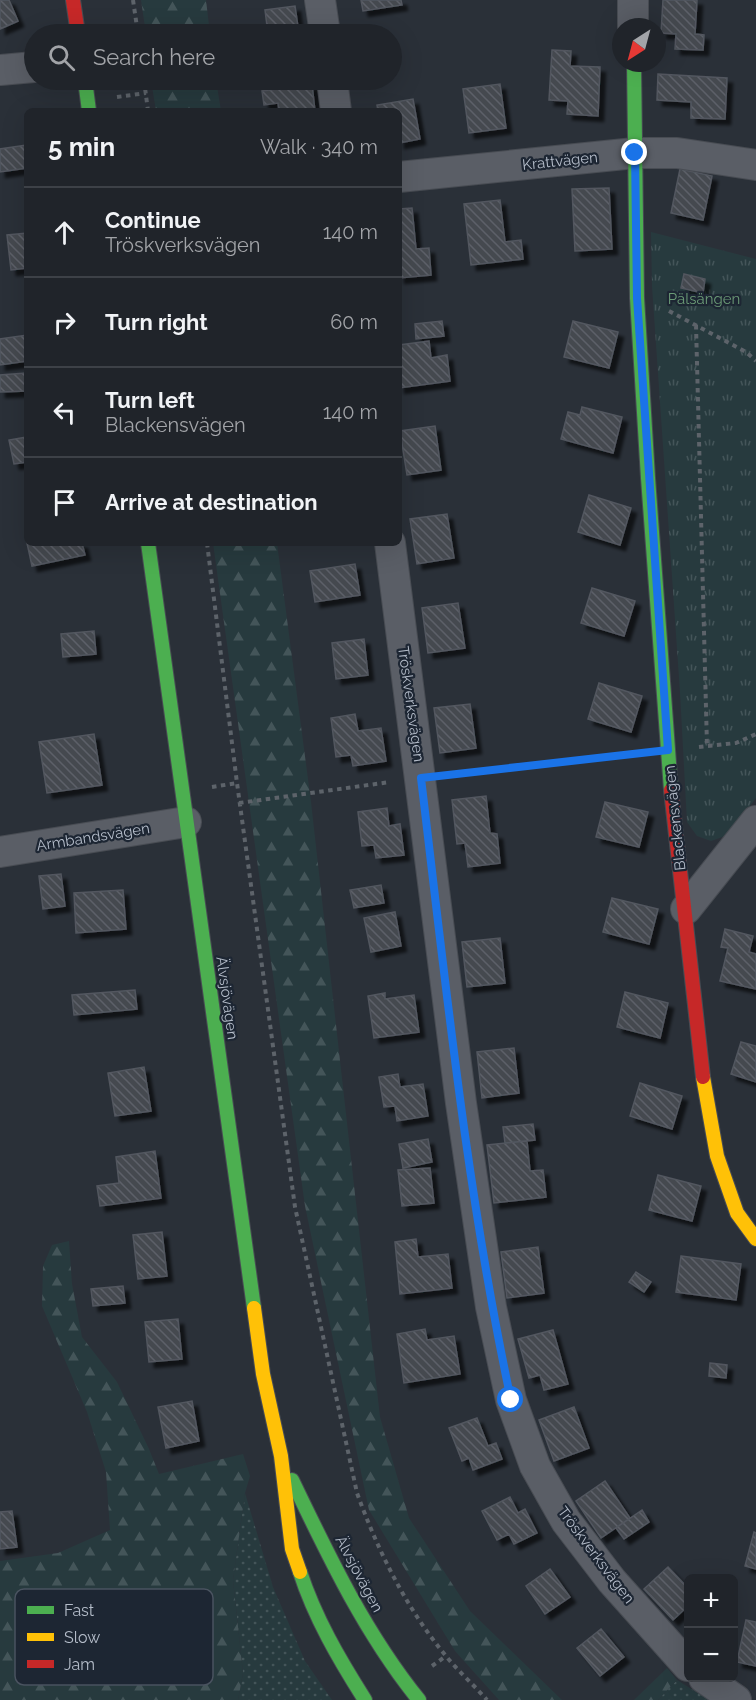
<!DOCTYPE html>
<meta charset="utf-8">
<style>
:root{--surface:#20242a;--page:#282c32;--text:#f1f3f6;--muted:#a2a4a8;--line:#3d4147}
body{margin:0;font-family:Raleway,sans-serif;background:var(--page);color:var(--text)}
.controls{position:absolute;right:18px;bottom:18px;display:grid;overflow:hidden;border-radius:9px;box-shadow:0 6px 24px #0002}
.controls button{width:54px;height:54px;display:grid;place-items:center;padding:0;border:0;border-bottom:2px solid var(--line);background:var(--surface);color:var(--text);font:30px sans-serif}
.compass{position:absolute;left:612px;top:18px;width:54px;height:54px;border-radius:50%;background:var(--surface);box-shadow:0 6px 24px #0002;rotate:216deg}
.stop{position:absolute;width:18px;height:18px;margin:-14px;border:4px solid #1a73e8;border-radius:50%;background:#fff}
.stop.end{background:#1a73e8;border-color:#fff;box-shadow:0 2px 6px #0008}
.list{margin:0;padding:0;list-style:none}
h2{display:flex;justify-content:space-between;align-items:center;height:78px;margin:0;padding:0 24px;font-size:26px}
h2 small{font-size:20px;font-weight:400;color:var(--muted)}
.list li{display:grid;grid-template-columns:39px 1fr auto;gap:18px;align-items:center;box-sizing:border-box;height:90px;padding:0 24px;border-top:2px solid var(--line)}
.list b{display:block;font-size:22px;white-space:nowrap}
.list p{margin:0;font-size:20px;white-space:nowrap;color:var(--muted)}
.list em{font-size:20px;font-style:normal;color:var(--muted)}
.icon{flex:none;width:33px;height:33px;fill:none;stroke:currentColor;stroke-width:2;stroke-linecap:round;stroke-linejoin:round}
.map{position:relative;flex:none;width:756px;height:1700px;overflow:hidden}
.search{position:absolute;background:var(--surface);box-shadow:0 6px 24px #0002;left:24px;top:24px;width:378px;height:66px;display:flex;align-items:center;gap:15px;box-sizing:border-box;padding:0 21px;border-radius:33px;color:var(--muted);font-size:22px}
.panel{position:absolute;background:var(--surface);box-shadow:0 6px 24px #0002;left:24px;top:108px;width:378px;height:438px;border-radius:9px}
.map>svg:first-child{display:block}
</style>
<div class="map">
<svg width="756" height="1700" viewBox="0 0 756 1700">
<defs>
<pattern id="grass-dots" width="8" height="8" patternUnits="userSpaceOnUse" patternTransform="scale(1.5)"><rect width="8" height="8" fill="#273a3e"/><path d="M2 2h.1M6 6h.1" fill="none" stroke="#445559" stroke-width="1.8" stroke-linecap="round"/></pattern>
<pattern id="forest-firs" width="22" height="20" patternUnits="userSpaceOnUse" patternTransform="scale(1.5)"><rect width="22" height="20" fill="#273a3e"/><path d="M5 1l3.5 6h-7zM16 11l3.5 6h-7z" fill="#445559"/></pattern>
<pattern id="park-tufts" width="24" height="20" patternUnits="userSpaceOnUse" patternTransform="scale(1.5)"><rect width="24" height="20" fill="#273a3e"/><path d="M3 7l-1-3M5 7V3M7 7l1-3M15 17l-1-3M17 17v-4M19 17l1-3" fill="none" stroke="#445559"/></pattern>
<pattern id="building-back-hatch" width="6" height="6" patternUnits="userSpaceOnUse" patternTransform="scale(1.5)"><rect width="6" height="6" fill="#444950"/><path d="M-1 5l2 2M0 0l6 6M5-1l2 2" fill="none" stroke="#5d6168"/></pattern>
<filter id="shadow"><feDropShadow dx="5.5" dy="5.5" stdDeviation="1.5" flood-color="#0009"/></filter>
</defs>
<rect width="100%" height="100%" fill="#2a3038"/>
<!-- grass -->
<path fill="url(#grass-dots)" d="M245,1493l28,94 32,74 27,39h-94l5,-27 -10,-93z
M677,1680l32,20h-51z"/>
<!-- forest -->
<path fill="url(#forest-firs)" d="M141,0h65l4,34h-64z
M151,80h65l5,31h-65z
M213,543h64l34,259 69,615 29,101 61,93 92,89h-63l-44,-49 -86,-141 -64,-304z
M69,1241l3,43 10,53 35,45 32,67 10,25 84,-20 7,22 -5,17 -12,87 10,93 -5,27h-238v-139l58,-8 52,-23 -4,-58 -19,-60 -45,-106 1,-40 9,-21z
M667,1668l10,12 -19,20h-24z"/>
<!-- park -->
<path fill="url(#park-tufts)" d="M651,232l105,27v539l-28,37 -17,6 -14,-5 -10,-14 -7,-130 -28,-406z"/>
<!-- building -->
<path fill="url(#building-back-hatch)" stroke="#52575f" stroke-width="1.5" filter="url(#shadow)" d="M0,0h9l9,21 -18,8z
M361,0h40l1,5 -39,6z
M663,0h34l-2,34 9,1 -1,15 -28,-1 1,-15 -15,-1z
M295,6l4,28h-31l-3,-24z
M552,50l19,1 -1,15 30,1 -2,49 -31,-2 1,-13 -19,-1z
M658,74l69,4 -2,41 -34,-1v-16l-34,-2z
M312,84l3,27h-36l-1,-8 -14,2 -2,-14z
M500,84l6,44 -37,5 -6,-44z
M413,99l7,40 -21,4v-32h-21l-1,-6z
M26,145l1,23 -27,4v-23z
M680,169l32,7 -9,44 -32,-7z
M609,188l3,61 -37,2 -3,-62z
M500,200l5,42 16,-2 2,19 -52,6 -7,-61z
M412,208l4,41 13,-1 2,27 -32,3v-69z
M27,233v35l-16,2 -4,-35z
M684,274l21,5 -2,14 -22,-5z
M442,321l2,15 -28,3 -1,-15z
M573,321l45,11 -9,36 -45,-11z
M27,335v26l-27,4v-26z
M429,341l2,17 16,-3 3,26 -51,7v-43z
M26,373l1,18 -27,1v-17z
M582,407l40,10 -9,36 -52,-14 7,-27 12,3z
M435,426l6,44 -34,5 -7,-44z
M27,437v25l-13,2 -5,-24z
M589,495l42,13 -11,37 -42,-13z
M447,514l7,44 -37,6 -7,-45z
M27,543h55l3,12 -53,11z
M355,564l5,31 -45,7 -5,-31z
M592,588l43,13 -11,35 -43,-13z
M458,603l7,45 -37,5 -6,-45z
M94,631l2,23 -33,3 -2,-23z
M364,639l4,36 -32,4 -4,-36z
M599,683l43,13 -11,36 -43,-13z
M470,704l6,44 -36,5 -6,-45z
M355,714l3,17 23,-3 5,33 -33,5 -2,-11 -15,2 -5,-39z
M94,734l8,51 -55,8 -8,-51z
M486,796l4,37 7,1 3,29 -32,4 -3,-24 -8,1 -5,-44z
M605,802l43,10 -9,35 -43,-10z
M387,808l2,18 11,-2 4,31 -28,3 -2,-13 -12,1 -4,-34z
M61,874l4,32 -22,3 -4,-33z
M381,885l3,18 -30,5 -4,-18z
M123,890l3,39 -50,4 -2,-40z
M612,898l46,11 -9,35 -46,-12z
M395,912l6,34 -30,6 -7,-34z
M725,929l28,7 -4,16 7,2v35l-36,-8 8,-33 -7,-1z
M500,938l5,45 -38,4 -5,-45z
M135,990l2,19 -63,6 -2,-20z
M625,992l43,11 -8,35 -43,-11z
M385,993v6l29,-4 5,37 -45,6 -6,-42z
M741,1042l15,4v36l-25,-8z
M514,1048l5,45 -37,5 -5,-46z
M144,1067l7,44 -36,5 -7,-43z
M398,1074l2,13 23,-3 5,32 -31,5 -2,-15 -11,1 -5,-30z
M640,1083l42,13 -10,33 -42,-13z
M533,1124l2,16 -30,3 -2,-16z
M428,1139l4,23 -29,6 -4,-24z
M527,1141l3,30 13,-1 3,27 -52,6 -7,-58z
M155,1151l6,47 -61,8 -3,-20 22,-3 -3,-26z
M430,1168l4,35 -32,3 -4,-36z
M658,1175l43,11 -9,35 -43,-11z
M162,1232l5,44 -29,3 -5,-44z
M416,1239l2,18 30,-3 4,34 -52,6 -5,-52z
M538,1247l6,46 -37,5 -6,-46z
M681,1256l60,8 -5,36 -60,-8z
M636,1272l15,10 -7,10 -15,-10z
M123,1286l2,17 -32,3 -2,-17z
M178,1319l4,40 -33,3 -4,-40z
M425,1329l2,11 27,-4 6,38 -56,9 -7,-49z
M553,1330l15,54 -24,6 -4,-15 -11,3 -11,-39z
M710,1363l17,2 -1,13 -17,-2z
M192,1401l7,40 -33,7 -8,-41z
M574,1407l15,41 -35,13 -15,-41z
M477,1418l11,28 8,-3 6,16 -29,11 -4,-12 -7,3 -13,-33z
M605,1481l25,37 -29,20 -25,-37z
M510,1497l8,16 7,-4 12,24 -23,11 -5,-10 -12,6 -15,-29z
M642,1510l7,12 -25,17 -8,-11z
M12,1511l5,36 -17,2v-37z
M754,1532l2,1v36l-11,-3z
M668,1567l20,21v18l-15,14 -29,-31z
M550,1569l20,28 -25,17 -19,-28z
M746,1620l10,2v44l-19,-4z
M601,1629l23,28 -24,19 -23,-28z"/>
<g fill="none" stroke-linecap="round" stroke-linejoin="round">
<!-- street casing -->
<g stroke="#484c53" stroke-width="32">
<path id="street" d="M320,0l5,34
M633,0v27
M0,70l34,-3
M332,80l4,31
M399,177l236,-24h42l79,12
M390,543l71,560 30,204 20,93 24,66 31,55 46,60 76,85
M0,852l186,-30
M686,909l70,-88
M704,1678l32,22"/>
</g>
<!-- fast casing -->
<g stroke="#484c53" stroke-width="16">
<path id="fast" d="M634,63l3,235 11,180 23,312
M85,80l4,31
M148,543l106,765
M292,1480c37,77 73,153 127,220
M300,1572c15,46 39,87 65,128"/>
</g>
<!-- slow casing -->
<g stroke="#484c53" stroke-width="16">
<path id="slow" d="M703,1077l14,79 20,57 19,26
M254,1308l9,66 18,82 11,93 8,23"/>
</g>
<!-- jam casing -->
<g stroke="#484c53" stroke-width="16">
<path id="jam" d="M73,0l5,34
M671,790l32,287"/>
</g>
<!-- path -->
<path stroke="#5d636a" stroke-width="4" stroke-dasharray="4.5 4.5" stroke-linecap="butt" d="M133,0l5,34
M144,80l4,31
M117,97l29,-4
M669,311l77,41 10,9
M696,325l11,421
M207,543l30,240 58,424 62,286c21,58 49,115 89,163 12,15 28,29 41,44
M699,747l37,-4 20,-9
M448,775l190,-22
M212,787l25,-4
M239,803l151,-21
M432,1666l14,-10"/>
<!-- street -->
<use href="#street" stroke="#5a5e66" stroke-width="30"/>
<!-- fast -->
<use href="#fast" stroke="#4caf50" stroke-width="14"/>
<!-- slow -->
<use href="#slow" stroke="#ffc107" stroke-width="14"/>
<!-- jam -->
<use href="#jam" stroke="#c62828" stroke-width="14"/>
</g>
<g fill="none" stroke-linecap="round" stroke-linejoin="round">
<!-- route -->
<path stroke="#1a73e8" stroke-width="8" d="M511,1400c-44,-205 -65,-414 -90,-622l247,-28 -31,-452 -2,-145"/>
</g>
<g text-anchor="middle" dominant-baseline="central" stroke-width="4.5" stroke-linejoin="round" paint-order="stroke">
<!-- street labels -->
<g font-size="15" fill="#b4bcc9" stroke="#1d2633">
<text transform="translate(560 161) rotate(-6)">Krattvägen</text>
<text transform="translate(411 704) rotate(82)">Tröskverksvägen</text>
<text transform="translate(675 818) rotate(-96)">Blackensvägen</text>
<text transform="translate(93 837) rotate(-9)">Armbandsvägen</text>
<text transform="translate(227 998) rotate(82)">Älvsjövägen</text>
<text transform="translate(596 1555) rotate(53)">Tröskverksvägen</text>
<text transform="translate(359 1574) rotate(62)">Älvsjövägen</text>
</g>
<!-- park labels -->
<g font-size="15" fill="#6b9a76" stroke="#1d2633">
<text x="704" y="299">Pälsängen</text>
</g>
</g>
<!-- legend -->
<rect x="15" y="1589" width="198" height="96" rx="9" fill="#1d2633" stroke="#4a5360" stroke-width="1.5"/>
<rect x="27" y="1606" width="27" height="8" fill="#4caf50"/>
<rect x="27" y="1633" width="27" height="8" fill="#ffc107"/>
<rect x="27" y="1660" width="27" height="8" fill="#c62828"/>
<g font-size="16" fill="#b4bcc9">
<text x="64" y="1616">Fast</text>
<text x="64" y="1643">Slow</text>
<text x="64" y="1670">Jam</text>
</g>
</svg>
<div class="controls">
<button>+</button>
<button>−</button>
</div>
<svg class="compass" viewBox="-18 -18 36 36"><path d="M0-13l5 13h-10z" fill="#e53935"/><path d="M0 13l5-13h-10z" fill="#a2a4a8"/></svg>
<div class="stop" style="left:511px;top:1400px"></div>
<div class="stop end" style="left:635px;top:153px"></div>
<div class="search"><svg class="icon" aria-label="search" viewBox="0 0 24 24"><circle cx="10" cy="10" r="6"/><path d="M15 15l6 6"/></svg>Search here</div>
<section class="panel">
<h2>5 min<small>Walk · 340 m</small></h2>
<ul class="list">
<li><svg class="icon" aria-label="ahead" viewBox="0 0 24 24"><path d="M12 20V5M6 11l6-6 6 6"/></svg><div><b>Continue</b><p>Tröskverksvägen</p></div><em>140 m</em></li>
<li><svg class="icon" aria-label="right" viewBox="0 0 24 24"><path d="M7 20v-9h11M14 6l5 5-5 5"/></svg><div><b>Turn right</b></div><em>60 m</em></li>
<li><svg class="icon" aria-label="left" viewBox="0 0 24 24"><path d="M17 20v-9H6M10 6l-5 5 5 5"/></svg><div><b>Turn left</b><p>Blackensvägen</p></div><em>140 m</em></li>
<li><svg class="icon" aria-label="arrive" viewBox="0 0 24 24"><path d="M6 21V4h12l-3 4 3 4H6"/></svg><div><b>Arrive at destination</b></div></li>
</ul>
</section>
</div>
